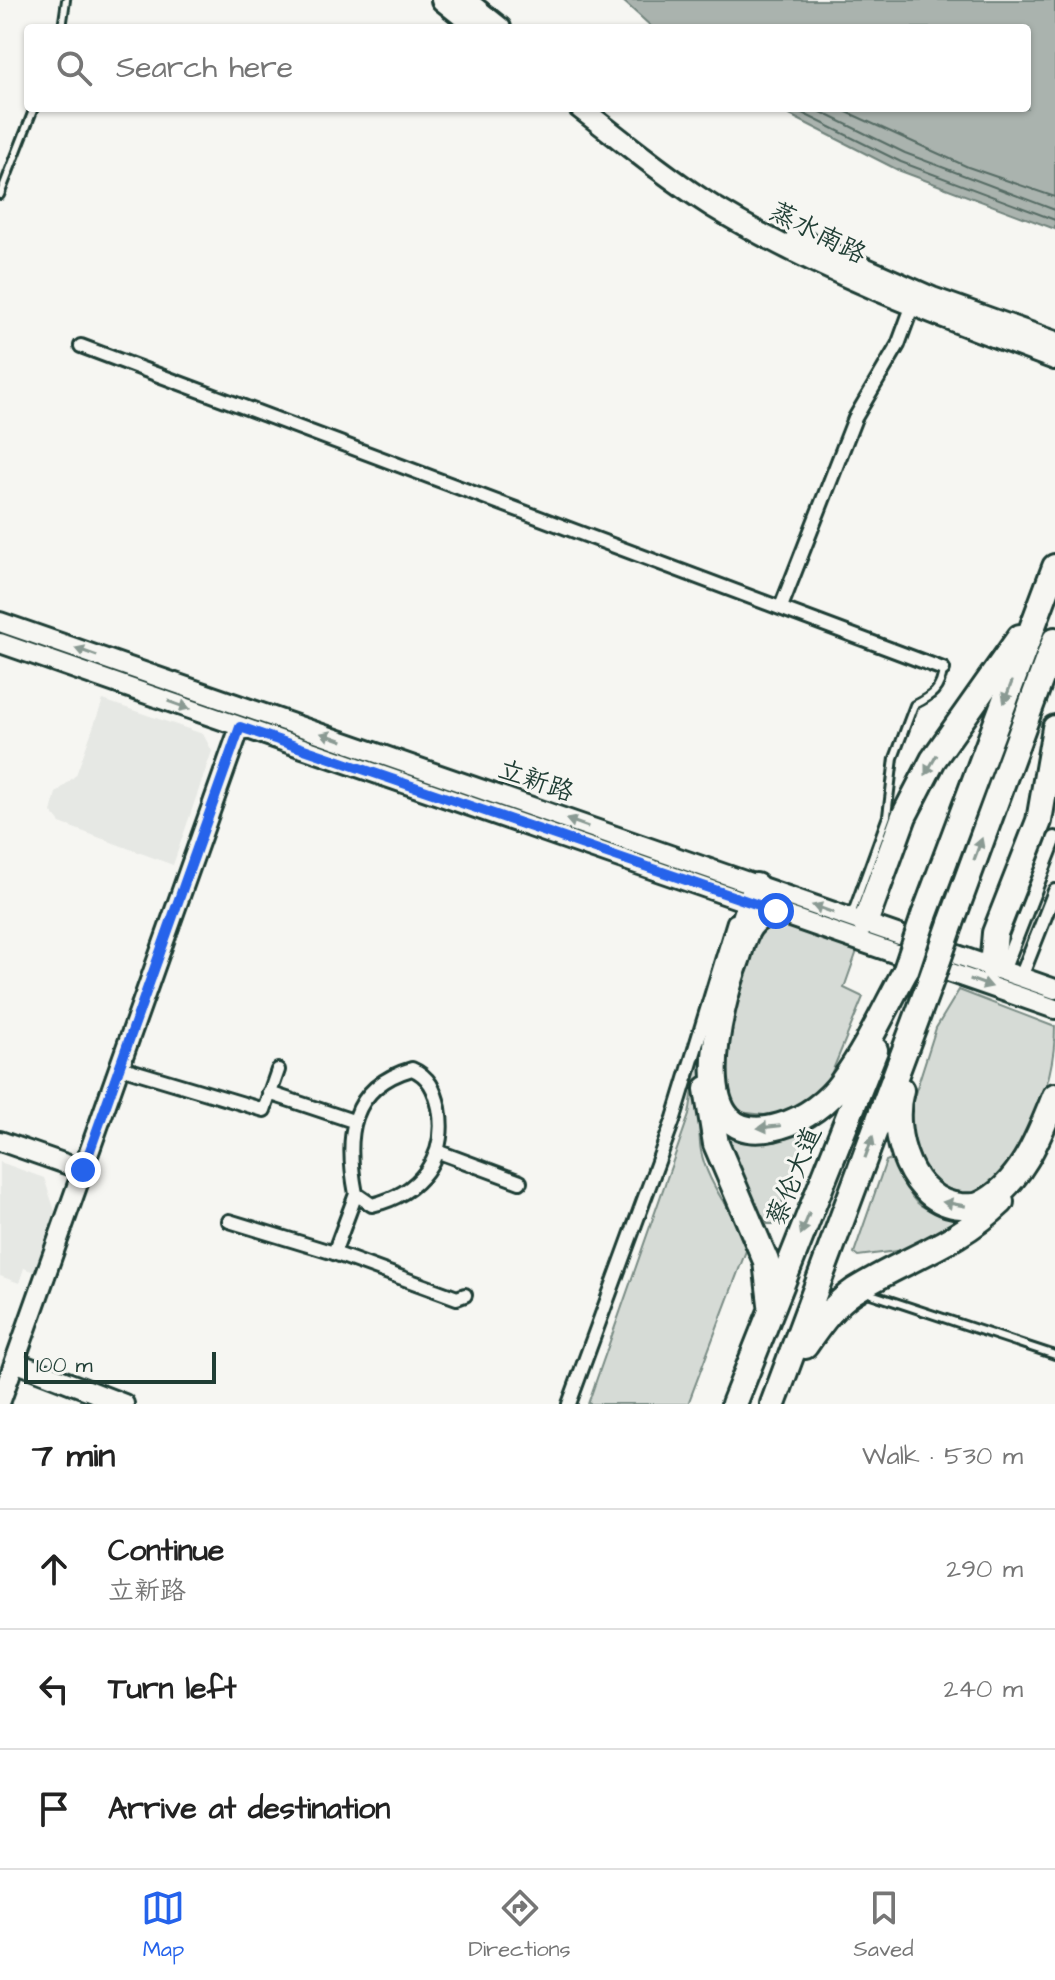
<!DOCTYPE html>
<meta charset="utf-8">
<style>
:root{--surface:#fff;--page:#f2f2f2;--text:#222;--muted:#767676;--line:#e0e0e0;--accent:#2563eb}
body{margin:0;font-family:"Architects Daughter","LXGW WenKai TC",sans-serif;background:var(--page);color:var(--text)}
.scale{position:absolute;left:24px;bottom:20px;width:192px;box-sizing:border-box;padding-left:8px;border:4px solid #1f3d34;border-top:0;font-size:22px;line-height:28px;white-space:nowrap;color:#1f3d34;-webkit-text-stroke:6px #f6f6f2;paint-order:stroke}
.stop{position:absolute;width:24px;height:24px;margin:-18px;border:6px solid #2563eb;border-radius:50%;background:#fff}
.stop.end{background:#2563eb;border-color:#fff;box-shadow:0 2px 8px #0008}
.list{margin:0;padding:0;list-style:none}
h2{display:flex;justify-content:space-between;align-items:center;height:104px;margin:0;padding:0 32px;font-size:34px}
h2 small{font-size:26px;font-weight:400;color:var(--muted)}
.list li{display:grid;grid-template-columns:52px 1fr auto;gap:24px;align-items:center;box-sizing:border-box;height:120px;padding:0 32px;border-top:2px solid var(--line)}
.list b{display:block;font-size:30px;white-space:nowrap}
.list p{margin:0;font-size:26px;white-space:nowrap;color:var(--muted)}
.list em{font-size:26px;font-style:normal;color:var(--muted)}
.icon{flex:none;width:44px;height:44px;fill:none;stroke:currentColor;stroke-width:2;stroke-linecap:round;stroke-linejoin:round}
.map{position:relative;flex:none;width:1055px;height:1404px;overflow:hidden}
.search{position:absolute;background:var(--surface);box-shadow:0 2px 6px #0004;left:24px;right:24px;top:24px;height:88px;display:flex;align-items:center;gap:20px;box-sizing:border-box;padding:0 28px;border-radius:8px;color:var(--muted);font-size:30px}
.sheet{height:464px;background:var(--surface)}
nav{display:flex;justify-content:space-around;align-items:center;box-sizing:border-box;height:112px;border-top:2px solid var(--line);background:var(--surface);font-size:22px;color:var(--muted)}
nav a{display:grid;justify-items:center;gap:4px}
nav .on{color:var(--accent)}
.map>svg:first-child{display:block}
</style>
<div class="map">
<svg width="1055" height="1404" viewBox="0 0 1055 1404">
<rect width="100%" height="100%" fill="#f6f6f2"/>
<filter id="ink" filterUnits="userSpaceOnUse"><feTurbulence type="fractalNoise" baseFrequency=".0125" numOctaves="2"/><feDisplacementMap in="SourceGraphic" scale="16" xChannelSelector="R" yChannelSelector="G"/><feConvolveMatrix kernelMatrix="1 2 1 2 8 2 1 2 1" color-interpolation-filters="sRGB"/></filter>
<g filter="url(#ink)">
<!-- built -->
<path fill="#e6e8e4" d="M103,700l100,34 9,17 -39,114 -113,-42 -9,-11 5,-19 20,-18z
M0,1162l44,16 12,36 -22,58 -10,-4 -5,15 -19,-7z"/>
<!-- green -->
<path fill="#d6dbd6" stroke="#7a8c85" stroke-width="2" d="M771,918l87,30 -14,40 19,9 -38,92 -28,21 -24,6 -34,-4 -11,-8 -8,-28 23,-122z
M959,990l96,37c0,59 -32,137 -83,170h-15l-28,-12 -24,-60 31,-97z
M699,1051c8,24 -4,70 2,100 7,36 35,63 46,97l-59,156h-100l101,-289z
M810,1126l-36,98h-6l-20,-27 -22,-58 1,-6 31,9h17z
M891,1159c28,43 10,43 66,61v3l-52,27 -47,6 -4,-3 32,-92z"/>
<!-- water -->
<path fill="#aab3ae" stroke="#72847d" stroke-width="2" d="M622,0h433v229l-157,-59 -122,-62h251v-80h-374z"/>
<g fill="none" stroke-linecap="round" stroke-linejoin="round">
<!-- shore -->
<path stroke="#576c65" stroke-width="2" d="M792,108l109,54 154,58
M813,108l92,45 150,57
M838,108l130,59 87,30"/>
<!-- lane casing -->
<g stroke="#1f3d34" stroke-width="12">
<path id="lane" d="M62,28l4,-28
M0,195l34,-87
M851,915l36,-99 7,-58 20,-53c18,-9 27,-15 29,-36
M868,1289l3,5 184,61"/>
</g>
<!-- street casing -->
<g stroke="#1f3d34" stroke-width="18">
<path id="street" d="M81,346l862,323
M781,607l74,-189 43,-73 14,-38
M1003,971l52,-133
M1021,977l34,-86
M120,1067l144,43 14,-40
M412,1069c17,7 23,21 27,39 9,50 -20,86 -67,97l-16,-11c-11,-57 -7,-107 56,-125z
M269,1093l84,28
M439,1152l81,30
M229,1221l105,32 123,45 8,-3
M334,1253l22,-59
M569,1404l105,-286 60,-197"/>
</g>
<!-- secondary casing -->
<g stroke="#1f3d34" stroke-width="24">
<path id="secondary" d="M0,622l1055,367
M0,643l1055,366
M0,1141l83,29
M15,1362l109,42
M0,1403l240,-676"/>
</g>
<!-- primary casing -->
<g stroke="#1f3d34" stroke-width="26">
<path id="primary" d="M442,0l35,28
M465,0l35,28
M580,108c43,33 86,69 132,98 108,66 224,109 343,153
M796,238l136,60 123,44"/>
</g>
<!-- highway casing -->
<g stroke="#1f3d34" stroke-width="30">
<path id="highway" d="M776,911c-11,3 -19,6 -26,15 -7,9 -9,23 -13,34 -17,45 -57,195 43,166 25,-7 48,-24 63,-45 25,-34 43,-75 63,-111
M924,916l131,-349
M865,923l39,-107 29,-56 87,-123
M951,923l104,-283
M740,933l16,-47
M992,967l3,-34 44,-112 16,-93
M707,1089l9,55 50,117 5,43
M901,1090c-12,43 10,113 60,116 7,0 13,1 18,-1 41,-18 61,-71 76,-109
M805,1346c14,-20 28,-41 49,-55 52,-33 101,-45 147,-89
M734,1404l141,-354
M773,1404l158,-424"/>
</g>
<!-- lane -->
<use href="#lane" stroke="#f6f6f2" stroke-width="6"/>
<!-- street -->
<use href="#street" stroke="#f6f6f2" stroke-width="12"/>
<!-- secondary -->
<use href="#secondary" stroke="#f6f6f2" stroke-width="18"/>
<!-- primary -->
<use href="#primary" stroke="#f6f6f2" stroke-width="20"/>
<!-- highway -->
<use href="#highway" stroke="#f6f6f2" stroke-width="24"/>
<!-- highway-bridge casing -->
<g stroke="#1f3d34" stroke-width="30" stroke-linecap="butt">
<path id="highway-bridge" d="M906,970l18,-54
M931,980l20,-57"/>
</g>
<!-- highway-bridge -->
<use href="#highway-bridge" stroke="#f6f6f2" stroke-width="24"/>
</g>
<!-- one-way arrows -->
<defs><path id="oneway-solid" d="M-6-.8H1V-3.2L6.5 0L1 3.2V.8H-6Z" transform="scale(2)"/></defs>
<g fill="#8a9a93">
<use href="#oneway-solid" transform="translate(86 652) rotate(-161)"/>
<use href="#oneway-solid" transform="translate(1008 692) rotate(111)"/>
<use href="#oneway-solid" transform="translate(179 705) rotate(19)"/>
<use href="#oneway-solid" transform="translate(332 737) rotate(-161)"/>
<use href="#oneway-solid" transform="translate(931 765) rotate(120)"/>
<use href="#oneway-solid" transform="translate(577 823) rotate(-161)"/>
<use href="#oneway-solid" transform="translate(978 849) rotate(-70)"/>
<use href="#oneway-solid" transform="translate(823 909) rotate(-161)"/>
<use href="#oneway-solid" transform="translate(981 983) rotate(19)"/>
<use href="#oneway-solid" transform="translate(769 1127) rotate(174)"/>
<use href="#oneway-solid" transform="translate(869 1147) rotate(-70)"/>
<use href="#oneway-solid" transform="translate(954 1204) rotate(-170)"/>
<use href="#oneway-solid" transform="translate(805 1224) rotate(112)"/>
</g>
</g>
<g fill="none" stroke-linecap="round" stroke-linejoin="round" filter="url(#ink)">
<!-- route -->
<path stroke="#2563eb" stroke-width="10" d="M83,1170l157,-443 536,184"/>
</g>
<g text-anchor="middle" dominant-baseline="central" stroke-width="6" stroke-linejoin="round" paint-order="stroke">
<!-- street labels -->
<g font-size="26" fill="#1f3d34" stroke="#f6f6f2">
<text transform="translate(818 233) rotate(27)">蒸水南路</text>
<text transform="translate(536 781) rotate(19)">立新路</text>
<text transform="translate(794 1176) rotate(-68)">蔡伦大道</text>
</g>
</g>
</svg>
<div class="scale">100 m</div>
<div class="stop" style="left:776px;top:911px"></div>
<div class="stop end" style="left:83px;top:1170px"></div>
<div class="search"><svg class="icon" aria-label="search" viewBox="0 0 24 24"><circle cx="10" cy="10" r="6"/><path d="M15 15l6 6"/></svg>Search here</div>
</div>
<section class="sheet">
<h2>7 min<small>Walk · 530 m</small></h2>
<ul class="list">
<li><svg class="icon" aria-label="ahead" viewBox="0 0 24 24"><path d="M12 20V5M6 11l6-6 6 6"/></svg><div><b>Continue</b><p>立新路</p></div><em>290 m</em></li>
<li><svg class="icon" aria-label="left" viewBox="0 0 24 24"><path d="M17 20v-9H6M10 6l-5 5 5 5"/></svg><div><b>Turn left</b></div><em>240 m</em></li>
<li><svg class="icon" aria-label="arrive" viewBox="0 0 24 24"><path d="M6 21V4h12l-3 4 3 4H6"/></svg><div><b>Arrive at destination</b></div></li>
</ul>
</section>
<nav>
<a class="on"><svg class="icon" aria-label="map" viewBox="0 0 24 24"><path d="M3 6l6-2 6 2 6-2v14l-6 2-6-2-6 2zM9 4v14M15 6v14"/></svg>Map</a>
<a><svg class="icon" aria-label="directions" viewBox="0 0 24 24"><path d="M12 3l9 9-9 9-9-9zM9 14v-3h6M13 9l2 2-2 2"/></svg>Directions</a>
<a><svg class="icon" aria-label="saved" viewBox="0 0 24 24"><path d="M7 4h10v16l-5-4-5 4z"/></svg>Saved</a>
</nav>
